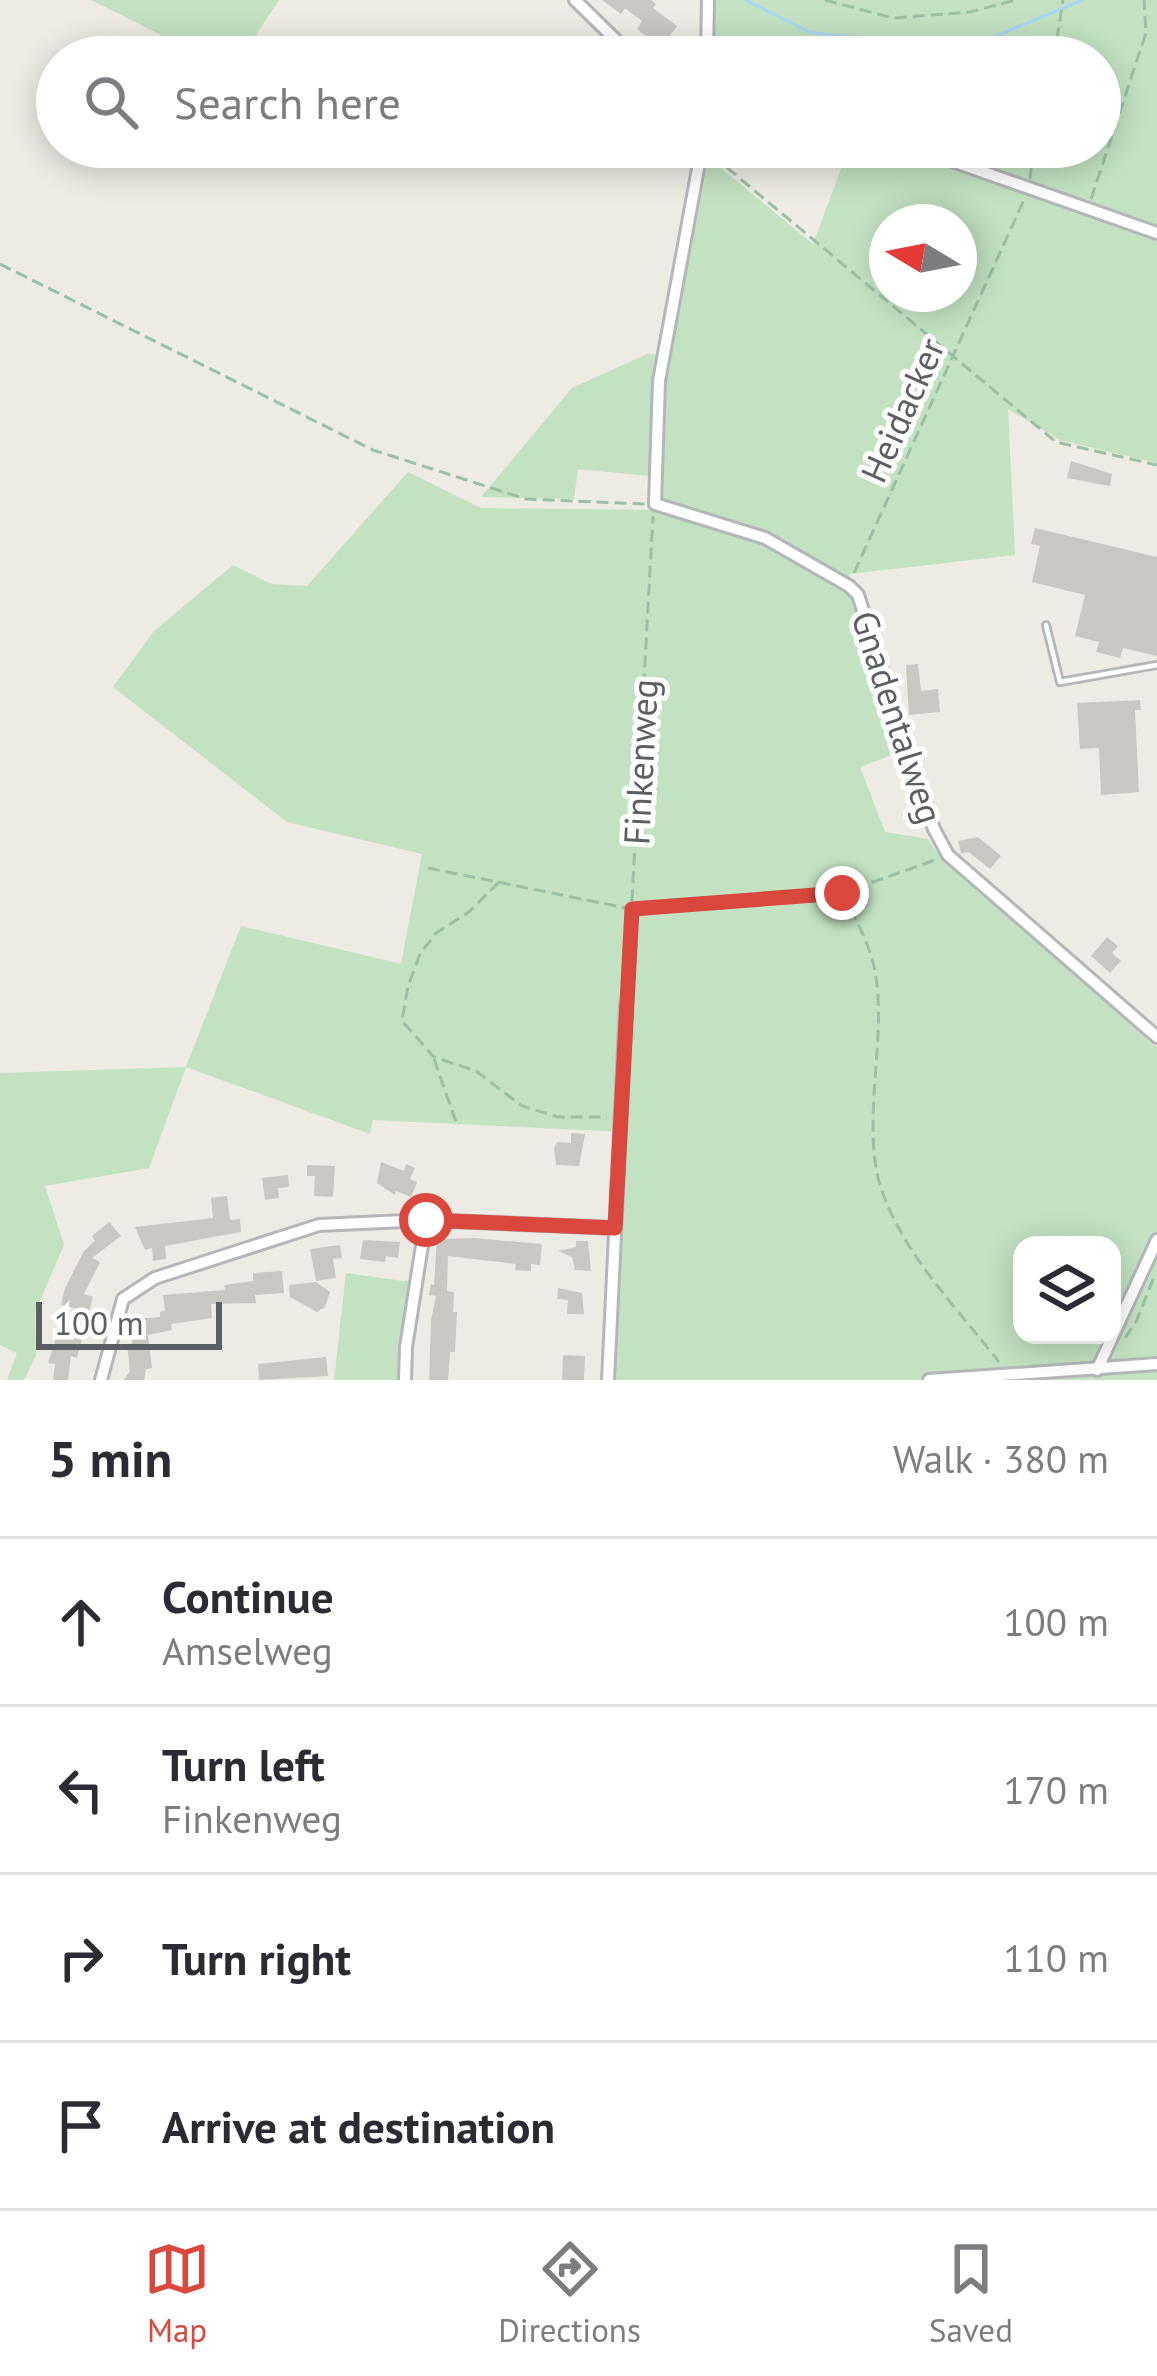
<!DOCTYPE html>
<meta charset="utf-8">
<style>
body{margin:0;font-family:"PT Sans",sans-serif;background:#f7f7f7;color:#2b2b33}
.controls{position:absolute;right:36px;bottom:36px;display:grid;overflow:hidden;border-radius:24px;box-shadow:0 6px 30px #0003}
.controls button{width:108px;height:108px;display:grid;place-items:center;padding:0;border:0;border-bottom:3px solid #e1e1e2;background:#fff;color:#2b2b33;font:60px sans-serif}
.compass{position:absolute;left:869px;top:204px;width:108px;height:108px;border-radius:50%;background:#fff;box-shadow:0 6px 30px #0003;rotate:280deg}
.scale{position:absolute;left:36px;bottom:30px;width:186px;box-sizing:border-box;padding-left:12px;border:6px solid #5b5f63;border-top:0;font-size:33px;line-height:42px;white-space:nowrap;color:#5b5f63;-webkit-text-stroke:9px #fff;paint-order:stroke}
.stop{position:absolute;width:36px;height:36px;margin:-27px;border:9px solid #da473c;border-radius:50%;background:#fff}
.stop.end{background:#da473c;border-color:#fff;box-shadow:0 3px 12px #0008}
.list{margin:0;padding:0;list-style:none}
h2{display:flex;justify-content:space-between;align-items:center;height:156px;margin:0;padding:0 48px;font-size:51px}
h2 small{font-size:39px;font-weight:400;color:#7c7c81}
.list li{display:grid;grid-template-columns:78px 1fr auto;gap:36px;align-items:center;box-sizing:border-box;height:168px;padding:0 48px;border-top:3px solid #e1e1e2}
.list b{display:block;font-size:45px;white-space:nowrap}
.list p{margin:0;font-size:39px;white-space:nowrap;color:#7c7c81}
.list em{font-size:39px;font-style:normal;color:#7c7c81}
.icon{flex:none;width:66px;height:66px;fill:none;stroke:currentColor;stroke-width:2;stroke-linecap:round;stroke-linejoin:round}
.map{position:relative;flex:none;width:1157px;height:1380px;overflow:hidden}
.search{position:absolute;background:#fff;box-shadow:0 6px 30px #0003;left:36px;right:36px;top:36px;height:132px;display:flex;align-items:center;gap:30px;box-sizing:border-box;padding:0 42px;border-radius:66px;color:#7c7c81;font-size:45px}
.sheet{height:828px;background:#fff}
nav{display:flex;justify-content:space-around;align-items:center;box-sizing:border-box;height:168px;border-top:3px solid #e1e1e2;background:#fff;font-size:33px;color:#7c7c81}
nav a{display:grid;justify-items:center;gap:6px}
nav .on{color:#da473c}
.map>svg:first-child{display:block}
</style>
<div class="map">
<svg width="1157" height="1380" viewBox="0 0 1157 1380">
<rect width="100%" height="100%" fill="#edebe3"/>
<g fill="#c2e2c2" fill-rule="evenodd">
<path d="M91,0H279L241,57H205Z"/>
<path d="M716,0H1157V463L1060,440L1008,409L1015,555L849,574L900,752L860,767L885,832L928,839L936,851L1157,1048V1380H614L626,1132L373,1120L370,1134L186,1067L149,1168L45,1186L64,1245L35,1312L36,1355L24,1380H7L17,1353L0,1345V1073L186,1067L241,926L401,964L422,854L287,822L113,687L154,631L233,565L271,584L307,586L408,472L481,508L658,510L666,374L707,167L716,164L813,244L849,147H1100V57H713ZM887,222H959V294H887ZM1022,1245H1112V1335H1022Z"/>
<path d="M647,354L660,355L650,476L578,469L574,499L481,497L572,388Z"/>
<path d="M346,1273L410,1282L398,1380H334Z"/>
</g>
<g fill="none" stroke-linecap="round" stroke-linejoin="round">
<path stroke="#a9d6f7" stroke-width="3" d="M745,0L809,32L951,50L977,44L1082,0"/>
</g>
<g fill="#cac7c2">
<path d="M602,0H651L656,4L653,8L677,26L661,47L637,29L642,21L625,8L621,14Z"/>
<path d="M1071,461L1112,474L1110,486L1067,478Z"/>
<path d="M1035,528L1157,557V656L1123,648L1120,658L1096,652L1099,642L1075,636L1085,595L1032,582L1040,546L1031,544Z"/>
<path d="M918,664L921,691L938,689L940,712L909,715L906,665Z"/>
<path d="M1140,700L1141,710H1135L1139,792L1101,795L1099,748L1080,749L1077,703Z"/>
<path d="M978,837L1001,856L990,869L969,852L961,853L958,841Z"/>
<path d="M1107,937L1118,946L1112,953L1121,961L1110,973L1091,956Z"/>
<path d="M571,1133L585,1134L579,1166L556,1165L554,1148L557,1142L571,1143Z"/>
<path d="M381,1162L404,1171L406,1164L415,1168L410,1179L417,1182L411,1197L396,1191L395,1195L377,1183Z"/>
<path d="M307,1165L335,1166L333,1197L314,1196L315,1176H307Z"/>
<path d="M288,1175L289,1187L278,1188L279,1198L265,1200L262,1178Z"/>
<path d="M227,1196L230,1220L240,1219L241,1232L165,1246L166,1259L153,1261L152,1248L145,1250L135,1227L213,1218L211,1198Z"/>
<path d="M109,1222L121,1236L92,1258L100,1262L84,1294L93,1297L77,1358L71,1356L68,1380H53L55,1364L48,1363L57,1335L68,1338L75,1308L61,1305L65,1288L84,1251L95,1241L92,1236Z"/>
<path d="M474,1238L542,1244L540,1265L531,1264V1271L515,1270L516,1264L448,1256L447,1291L454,1292L453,1312H457L455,1352H450L448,1380H429L431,1320L436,1296L429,1295L431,1284L434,1285L437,1239Z"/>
<path d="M363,1240L400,1242L398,1258L386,1256L385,1262L360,1259Z"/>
<path d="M576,1241H588L591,1271L575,1270L572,1257L558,1251L576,1247Z"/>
<path d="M340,1245L342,1258L333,1259L336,1278L316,1281L310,1249Z"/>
<path d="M282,1271L284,1293L255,1295L256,1303L211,1304L212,1318L171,1324L172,1330L148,1335L152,1368L146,1369L144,1380H124L130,1371L127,1344H132L134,1319L160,1317V1312L165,1311L163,1295L225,1290L224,1285L253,1281V1273Z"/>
<path d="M316,1282L330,1292L325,1307L317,1312L290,1297L289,1285Z"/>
<path d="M558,1288L582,1293L584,1314H567L568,1300L557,1299Z"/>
<path d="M563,1355L585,1356L584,1380H562Z"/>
<path d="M326,1357L328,1376L259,1380L258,1364Z"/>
</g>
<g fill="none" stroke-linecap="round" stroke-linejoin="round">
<defs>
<path id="service" d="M1046,625L1060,682L1157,665"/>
<g id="minor">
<path d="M575,0L623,47L653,57"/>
<path d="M707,57L708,0"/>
<path d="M702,147L659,381L655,504L765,538L849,586L858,595L934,829L948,855L1157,1037"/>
<path d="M912,147L1157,233"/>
<path d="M1097,1370L1157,1240"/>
<path d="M101,1380L123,1299L155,1278L319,1225L426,1220L615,1228"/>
<path d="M405,1380L406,1347L426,1220"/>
<path d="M608,1380L626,1005"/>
<path d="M929,1380L1157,1364"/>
</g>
</defs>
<use href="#service" stroke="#b4b6b9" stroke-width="10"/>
<use href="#minor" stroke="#b4b6b9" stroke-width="16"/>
<g stroke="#9ac0a5" stroke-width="3" stroke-dasharray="12 6" stroke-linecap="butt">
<path d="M825,0L893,18L970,12L1016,0"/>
<path d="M1054,57L1063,0"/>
<path d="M713,156L1056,442L1157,465"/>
<path d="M1030,179L1033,147"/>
<path d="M1091,199L1146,33L1144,0"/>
<path d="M0,264L373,450L526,499L645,504"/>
<path d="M854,573L1024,200"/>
<path d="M428,868L631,909L842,893L935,860"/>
<path d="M499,882L469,912L436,933L420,954L408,986L402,1021L434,1057L476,1071L522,1106L558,1117H607"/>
<path d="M842,893C856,920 872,947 876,978C886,1041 861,1127 881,1188C903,1254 957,1308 999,1362"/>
<path d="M627,991L653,516"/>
<path d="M434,1059L457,1125"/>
<path d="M1125,1338L1137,1320L1154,1277"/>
</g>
<use href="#service" stroke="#fff" stroke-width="4.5"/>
<use href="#minor" stroke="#fff" stroke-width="10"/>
</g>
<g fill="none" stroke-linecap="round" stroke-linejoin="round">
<path stroke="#da473c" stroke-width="15" d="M426,1220L615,1228L632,909L842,893"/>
</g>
<g text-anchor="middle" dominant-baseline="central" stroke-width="10" stroke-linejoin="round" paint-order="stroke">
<g font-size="36" fill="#5b5f63" stroke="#fff">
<text transform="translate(902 410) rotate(-66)">Heidacker</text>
<text transform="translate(898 717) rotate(72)">Gnadentalweg</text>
<text transform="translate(640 762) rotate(-87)">Finkenweg</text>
</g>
</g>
</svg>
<div class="controls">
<button><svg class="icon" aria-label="layers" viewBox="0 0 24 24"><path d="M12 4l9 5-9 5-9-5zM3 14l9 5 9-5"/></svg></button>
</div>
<svg class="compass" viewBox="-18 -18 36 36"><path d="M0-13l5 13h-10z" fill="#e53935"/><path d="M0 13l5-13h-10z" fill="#7c7c81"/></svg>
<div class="scale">100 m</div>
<div class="stop" style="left:426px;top:1220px"></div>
<div class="stop end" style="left:842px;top:893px"></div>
<div class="search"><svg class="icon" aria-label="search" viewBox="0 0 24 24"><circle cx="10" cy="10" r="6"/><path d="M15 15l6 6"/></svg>Search here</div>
</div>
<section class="sheet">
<h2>5 min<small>Walk · 380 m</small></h2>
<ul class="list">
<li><svg class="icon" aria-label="ahead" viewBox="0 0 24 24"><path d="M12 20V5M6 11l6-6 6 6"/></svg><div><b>Continue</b><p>Amselweg</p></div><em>100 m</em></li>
<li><svg class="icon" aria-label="left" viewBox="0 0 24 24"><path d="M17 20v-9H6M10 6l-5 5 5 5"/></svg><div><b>Turn left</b><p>Finkenweg</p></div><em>170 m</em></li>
<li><svg class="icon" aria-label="right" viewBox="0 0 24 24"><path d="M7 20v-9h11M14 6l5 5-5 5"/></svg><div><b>Turn right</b></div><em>110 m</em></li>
<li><svg class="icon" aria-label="arrive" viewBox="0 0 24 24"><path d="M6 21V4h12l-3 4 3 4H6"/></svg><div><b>Arrive at destination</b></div></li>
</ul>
</section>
<nav>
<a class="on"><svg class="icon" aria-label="map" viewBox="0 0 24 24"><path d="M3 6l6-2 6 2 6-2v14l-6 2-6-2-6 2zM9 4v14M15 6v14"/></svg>Map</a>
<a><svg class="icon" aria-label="directions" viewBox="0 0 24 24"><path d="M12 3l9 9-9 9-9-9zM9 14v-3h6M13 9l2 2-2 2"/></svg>Directions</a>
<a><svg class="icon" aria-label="saved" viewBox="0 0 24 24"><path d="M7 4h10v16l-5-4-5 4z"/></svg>Saved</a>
</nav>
